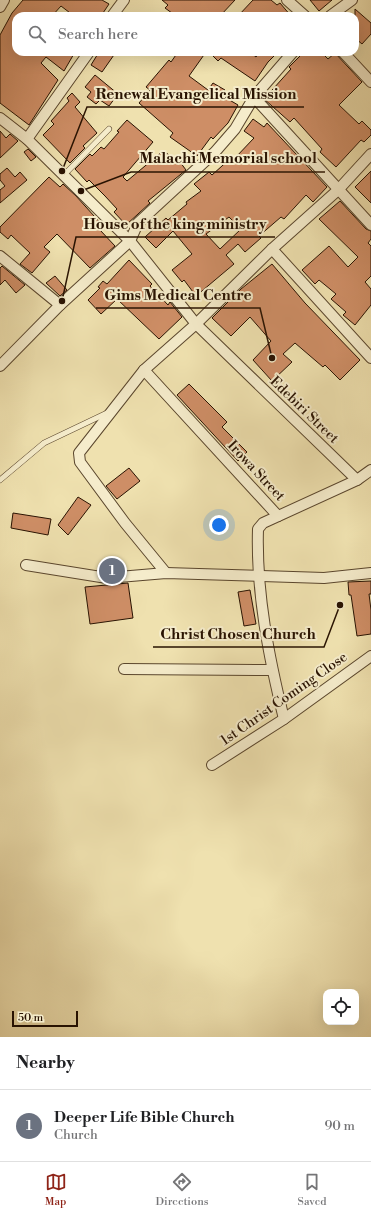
<!DOCTYPE html>
<style>
body{margin:0;font-family:"Libre Bodoni",serif;background:#f6f6f6;color:#202124}
.controls{position:absolute;right:12px;bottom:12px;display:grid;overflow:hidden;border-radius:8px;box-shadow:0 4px 16px #0002}
.controls button{width:36px;height:36px;display:grid;place-items:center;padding:0;border:0;border-bottom:1px solid #e0e0e0;background:#fff;color:#202124;font:20px sans-serif}
.scale{position:absolute;left:12px;bottom:10px;width:66px;box-sizing:border-box;padding-left:4px;border:2px solid #291302;border-top:0;font-size:11px;line-height:14px;white-space:nowrap;color:#291302;-webkit-text-stroke:3px #f5eccb;paint-order:stroke}
.you{position:absolute;left:219px;top:525px;width:14px;height:14px;margin:-10px;border:3px solid #fff;border-radius:50%;background:#1a73e8;box-shadow:0 0 0 6px #1a73e833}
.badge{display:grid;place-items:center;width:26px;height:26px;border-radius:50%;background:#8f2418;color:#fff;font-size:13px;font-weight:700}
.pin{position:absolute;translate:-50% -50%;border:2px solid #fff;box-shadow:0 1px 4px #0006}
.list{margin:0;padding:0;list-style:none}
h2{display:flex;justify-content:space-between;align-items:center;height:52px;margin:0;padding:0 16px;font-size:17px}
h2 small{font-size:13px;font-weight:400;color:#757577}
.list li{display:grid;grid-template-columns:26px 1fr auto;gap:12px;align-items:center;box-sizing:border-box;height:72px;padding:0 16px;border-top:1px solid #e0e0e0}
.list b{display:block;font-size:15px;white-space:nowrap}
.list p{margin:0;font-size:13px;white-space:nowrap;color:#757577}
.list em{font-size:13px;font-style:normal;color:#757577}
.icon{flex:none;width:22px;height:22px;fill:none;stroke:currentColor;stroke-width:2;stroke-linecap:round;stroke-linejoin:round}
.map{position:relative;flex:none;width:371px;height:1037px;overflow:hidden}
.search{position:absolute;background:#fff;box-shadow:0 4px 16px #0002;left:12px;right:12px;top:12px;height:44px;display:flex;align-items:center;gap:10px;box-sizing:border-box;padding:0 14px;border-radius:12px;color:#757577;font-size:15px}
.sheet{height:124px;background:#fff}
nav{display:flex;justify-content:space-around;align-items:center;box-sizing:border-box;height:56px;border-top:1px solid #e0e0e0;background:#fff;font-size:11px;color:#757577}
nav a{display:grid;justify-items:center;gap:2px}
nav .on{color:#8f2418}
.map>svg:first-child{display:block}
</style>
<div class="map">
<svg width="371" height="1037" viewBox="0 0 371 1037">
<rect width="100%" height="100%" fill="#efe1af"/>
<filter id="stains"><feTurbulence type="fractalNoise" baseFrequency=".005" numOctaves="4"/><feColorMatrix values="0 0 0 0 .2 0 0 0 0 .09 0 0 0 0 .02 0 0 0 .5 -.17"/></filter>
<radialGradient id="worn" r=".72"><stop offset=".6" stop-color="#630" stop-opacity="0"/><stop offset="1" stop-color="#630" stop-opacity=".3"/></radialGradient>
<g fill="#ce8e66" stroke="#291302" fill-rule="evenodd">
<path d="M23,0H102L109,4L101,16H74L61,6L52,16H16V52H75L64,71L46,57L41,63L58,80L29,125L0,103V35L12,13Z"/>
<path d="M162,0H235L220,16H176L165,8L168,5Z"/>
<path d="M253,0H271L277,5L280,3L291,16H270L266,12L262,16H238Z"/>
<path d="M310,0H332L319,11Z"/>
<path d="M355,9L371,23V34L362,44L355,38Z"/>
<path d="M99,52H116L102,72L91,65Z"/>
<path d="M178,52H206L189,76L208,90L213,83L225,90L221,95L238,105L228,123L213,139L211,137L197,156L170,137L173,133L139,103L150,90L146,87L169,60L171,62Z"/>
<path d="M209,52H250L256,57L260,52H278L268,62L255,81L221,58L218,61Z"/>
<path d="M304,52H321L328,59L335,53L362,82L339,105L359,124L362,121L371,130V135L364,142L361,140L336,167L320,152L322,149L294,118L290,122L264,99L291,69L289,67Z"/>
<path d="M95,75L118,94L109,106L100,100L96,104L87,97L91,92L85,87Z"/>
<path d="M72,93L80,102L75,107L97,133L83,146L85,148L70,163L43,135L54,124L51,121L69,101L67,98Z"/>
<path d="M253,119L264,127L267,123L327,187L313,202L306,195L284,219L281,217L259,236L261,238L245,252L238,244L226,255L234,264L196,296L184,280L182,282L172,270L192,254L173,231L156,248L145,237L166,218L168,220L187,204L186,202L201,191L194,184L209,172L212,175L233,156L235,158L254,138L244,131ZM229,217L241,229L220,249L206,234Z"/>
<path d="M127,120L153,142L123,177L127,181L163,151L180,162L186,170L148,201L150,203L126,225L114,212L117,209L105,196L89,180L87,182L75,169L90,154L92,156L101,147L104,149L119,132L117,131Z"/>
<path d="M0,131L6,138L10,134L18,141L0,158Z"/>
<path d="M28,149L36,157L31,161L24,152Z"/>
<path d="M7,168L15,177L20,172L27,180L0,203V190L5,186L0,180V174Z"/>
<path d="M371,171V203L355,187Z"/>
<path d="M49,177L60,187L63,184L76,196L104,227L100,230L115,246L90,268L57,234L44,247L50,252L32,273L20,264L30,253L11,235L8,239L0,232V227Z"/>
<path d="M340,201L366,229L371,231V239L368,243L371,246V276L365,282L371,289V305L355,325L343,315L346,312L331,299L336,294L319,280L315,284L302,270L329,246L348,267L358,257L319,219Z"/>
<path d="M129,260L152,284L150,286L168,305L170,302L182,317L159,339L117,299L101,314L88,300L100,288L98,287L103,281L107,284Z"/>
<path d="M272,264L305,303L360,360L340,380L325,365L323,367L295,343L283,354L292,362L272,381L253,360L271,341L250,317L231,336L212,318L241,289Z"/>
<path d="M2,266L25,285L16,293L5,280L0,285V268Z"/>
<path d="M55,276L67,290L60,296L46,283Z"/>
<path d="M189,384L227,422L222,427L247,452L238,461L177,395Z"/>
<path d="M129,468L140,481L117,499L106,486Z"/>
<path d="M78,497L91,505L68,535L58,525Z"/>
<path d="M13,513L51,519L48,535L11,528Z"/>
<path d="M371,581V594H369L371,610V634L357,636L351,595H349L348,582Z"/>
<path d="M128,583L133,618L90,624L85,587Z"/>
<path d="M250,590L256,624L244,626L238,592Z"/>
</g>
<g fill="none" stroke-linecap="round" stroke-linejoin="round">
<defs>
<g id="service">
<path d="M63,176L109,129"/>
<path d="M0,480L44,443L107,413"/>
</g>
<g id="minor">
<path d="M287,0L305,16"/>
<path d="M0,7L4,0"/>
<path d="M112,16L124,0"/>
<path d="M330,16L352,0"/>
<path d="M343,52L371,82"/>
<path d="M254,97L371,225"/>
<path d="M0,118L27,139L130,241L196,324L357,480"/>
<path d="M27,139L89,52"/>
<path d="M272,249L371,358"/>
<path d="M0,256L60,305"/>
<path d="M0,366L60,305L130,241L138,223L215,152L235,129L254,97L293,52"/>
<path d="M144,370L278,516"/>
<path d="M26,565L107,578L166,573L324,578L371,573"/>
<path d="M166,573L125,523L80,462L79,453L144,370L196,324L272,249L338,190L371,154"/>
<path d="M124,669L272,670"/>
<path d="M284,719C269,658 256,593 258,529L263,523L357,480L371,470"/>
<path d="M212,765L284,719L371,656"/>
</g>
</defs>
<use href="#service" stroke="#5a462d" stroke-width="6"/>
<use href="#minor" stroke="#5a462d" stroke-width="12"/>
<use href="#service" stroke="#f5eccb" stroke-width="5"/>
<use href="#minor" stroke="#f5eccb" stroke-width="10"/>
</g>
<g text-anchor="middle" dominant-baseline="central" stroke-width="4" stroke-linejoin="round" paint-order="stroke">
<g font-size="14" fill="#291302" stroke="#f5eccb">
<text transform="translate(304 410) rotate(44)">Edebiri Street</text>
<text transform="translate(256 471) rotate(47)">Irowa Street</text>
<text transform="translate(284 699) rotate(-35)">1st Christ Coming Close</text>
</g>
</g>
<path fill="none" stroke="#291302" stroke-width="1.5" d="M62 171L87 107H304M81 191L131 172H325M62 301L76 237H275M272 358L260 308H96M340 605L324 647H153"/>
<g fill="#291302" stroke="#f5eccb" stroke-width="1.5">
<circle cx="62" cy="171" r="4"/>
<circle cx="81" cy="191" r="4"/>
<circle cx="62" cy="301" r="4"/>
<circle cx="272" cy="358" r="4"/>
<circle cx="340" cy="605" r="4"/>
</g>
<g font-size="15" text-anchor="middle" font-weight="bold" fill="#291302" stroke="#f5eccb" stroke-width="4" stroke-linejoin="round" paint-order="stroke">
<text x="196" y="99">Renewal Evangelical Mission</text>
<text x="228" y="163">Malachi Memorial school</text>
<text x="175" y="229">House of the king ministry</text>
<text x="178" y="300">Gims Medical Centre</text>
<text x="238" y="639">Christ Chosen Church</text>
</g>
<rect width="100%" height="100%" filter="url(#stains)"/>
<rect width="100%" height="100%" fill="url(#worn)"/>
</svg>
<div class="controls">
<button><svg class="icon" aria-label="locate" viewBox="0 0 24 24"><circle cx="12" cy="12" r="6"/><path d="M12 2v4M12 18v4M2 12h4M18 12h4"/></svg></button>
</div>
<div class="scale">50 m</div>
<div class="you"></div>
<div class="pin badge" style="left:112px;top:571px;background:#6b7280">1</div>
<div class="search"><svg class="icon" aria-label="search" viewBox="0 0 24 24"><circle cx="10" cy="10" r="6"/><path d="M15 15l6 6"/></svg>Search here</div>
</div>
<section class="sheet">
<h2>Nearby<small></small></h2>
<ul class="list">
<li><span class="badge" style="background:#6b7280">1</span><div><b>Deeper Life Bible Church</b><p>Church</p></div><em>90 m</em></li>
</ul>
</section>
<nav>
<a class="on"><svg class="icon" aria-label="map" viewBox="0 0 24 24"><path d="M3 6l6-2 6 2 6-2v14l-6 2-6-2-6 2zM9 4v14M15 6v14"/></svg>Map</a>
<a><svg class="icon" aria-label="directions" viewBox="0 0 24 24"><path d="M12 3l9 9-9 9-9-9zM9 14v-3h6M13 9l2 2-2 2"/></svg>Directions</a>
<a><svg class="icon" aria-label="saved" viewBox="0 0 24 24"><path d="M7 4h10v16l-5-4-5 4z"/></svg>Saved</a>
</nav>
